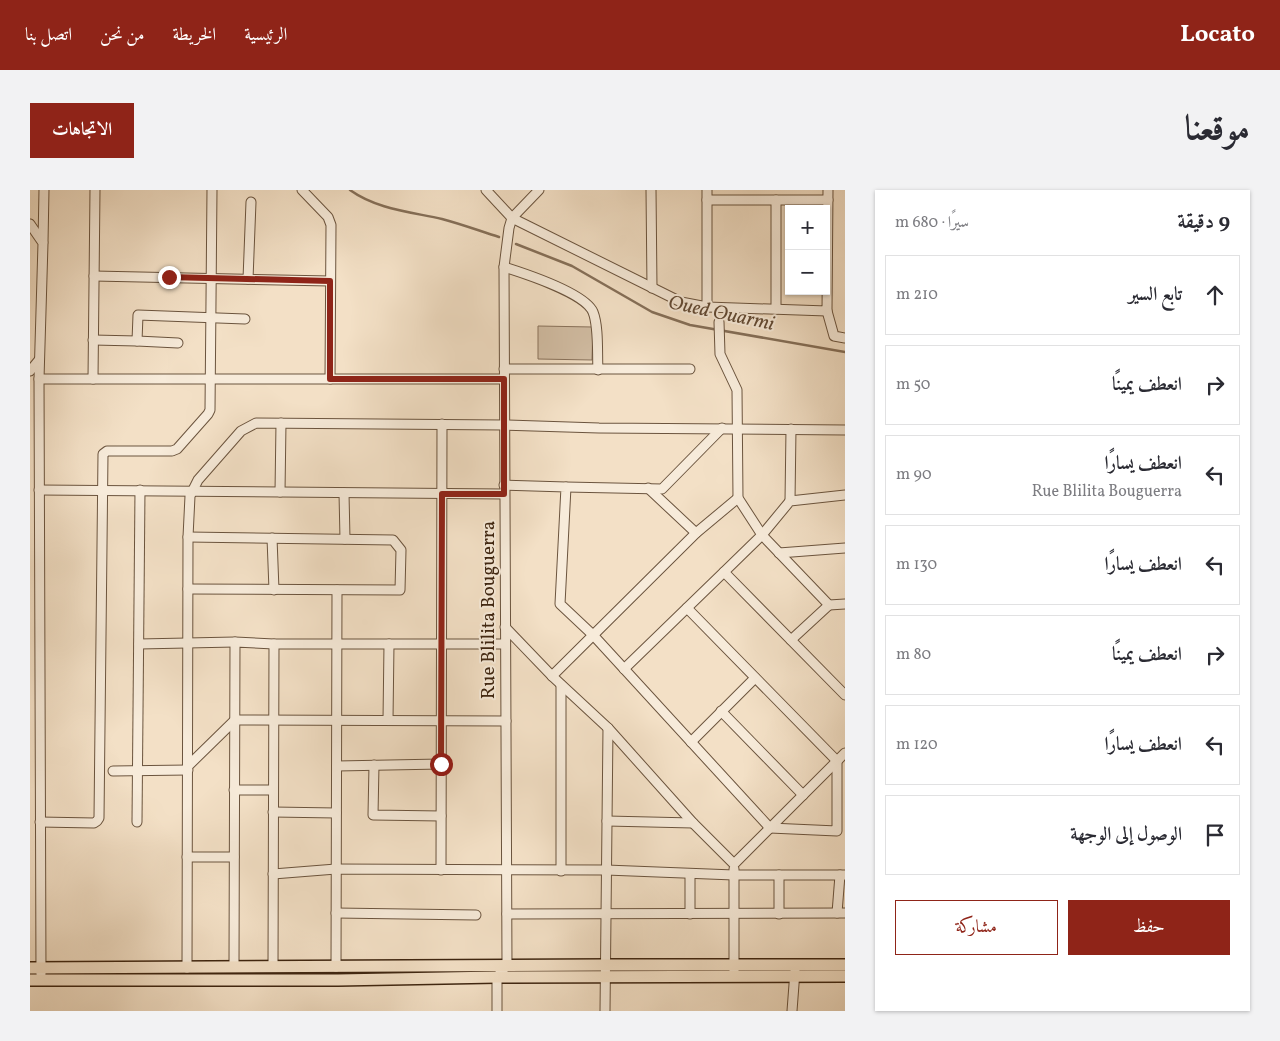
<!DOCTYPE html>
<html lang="ar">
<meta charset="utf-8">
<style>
body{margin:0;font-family:Vollkorn,Amiri,serif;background:#f2f2f3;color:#2b2b33;direction:rtl}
.controls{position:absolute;right:15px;top:15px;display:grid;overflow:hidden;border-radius:0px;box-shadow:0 1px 4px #0004}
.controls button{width:45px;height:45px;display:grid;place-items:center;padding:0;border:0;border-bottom:1px solid #e1e1e2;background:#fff;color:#2b2b33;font:25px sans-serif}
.stop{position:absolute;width:15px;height:15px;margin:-11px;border:4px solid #8f2418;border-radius:50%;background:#fff}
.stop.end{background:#8f2418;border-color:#fff;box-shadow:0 1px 5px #0008}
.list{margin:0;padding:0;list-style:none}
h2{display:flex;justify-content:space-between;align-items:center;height:65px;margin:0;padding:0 20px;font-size:21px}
h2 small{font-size:16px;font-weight:400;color:#7c7c81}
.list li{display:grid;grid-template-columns:32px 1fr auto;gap:15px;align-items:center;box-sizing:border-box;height:80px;margin:0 10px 10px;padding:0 10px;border:1px solid #e1e1e2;border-radius:0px}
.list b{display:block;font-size:19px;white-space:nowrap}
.list p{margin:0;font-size:16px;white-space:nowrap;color:#7c7c81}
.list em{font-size:16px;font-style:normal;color:#7c7c81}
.actions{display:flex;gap:10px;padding:15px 20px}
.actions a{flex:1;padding:11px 0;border:1px solid #8f2418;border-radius:0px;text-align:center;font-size:18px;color:#8f2418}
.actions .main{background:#8f2418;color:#fff}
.icon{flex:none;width:28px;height:28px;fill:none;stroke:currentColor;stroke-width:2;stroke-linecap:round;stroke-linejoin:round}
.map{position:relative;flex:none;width:815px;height:821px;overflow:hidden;direction:ltr;border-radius:0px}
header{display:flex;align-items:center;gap:30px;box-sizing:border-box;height:70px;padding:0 25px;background:#8f2418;color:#fff}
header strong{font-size:24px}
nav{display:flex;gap:28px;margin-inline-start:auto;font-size:18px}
.intro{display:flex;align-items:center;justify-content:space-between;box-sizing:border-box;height:120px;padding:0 30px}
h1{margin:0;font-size:35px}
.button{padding:12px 22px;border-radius:0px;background:#8f2418;color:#fff;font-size:18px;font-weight:700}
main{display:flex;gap:30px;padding:0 30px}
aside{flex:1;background:#fff;border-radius:0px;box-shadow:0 1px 4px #0004}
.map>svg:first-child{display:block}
</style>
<header>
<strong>Locato</strong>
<nav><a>الرئيسية</a><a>الخريطة</a><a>من نحن</a><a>اتصل بنا</a></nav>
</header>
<div class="intro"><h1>موقعنا</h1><a class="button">الاتجاهات</a></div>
<main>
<aside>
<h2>9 دقيقة<small>سيرًا · 680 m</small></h2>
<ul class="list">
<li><svg class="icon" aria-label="ahead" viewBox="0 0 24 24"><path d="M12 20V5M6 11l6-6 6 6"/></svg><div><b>تابع السير</b></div><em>210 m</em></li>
<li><svg class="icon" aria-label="right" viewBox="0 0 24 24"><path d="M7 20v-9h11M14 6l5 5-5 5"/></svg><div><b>انعطف يمينًا</b></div><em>50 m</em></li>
<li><svg class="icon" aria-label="left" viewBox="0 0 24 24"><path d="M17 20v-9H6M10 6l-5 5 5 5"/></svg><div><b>انعطف يسارًا</b><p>Rue Blilita Bouguerra</p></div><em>90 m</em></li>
<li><svg class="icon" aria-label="left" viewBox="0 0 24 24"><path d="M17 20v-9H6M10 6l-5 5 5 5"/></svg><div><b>انعطف يسارًا</b></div><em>130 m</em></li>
<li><svg class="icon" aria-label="right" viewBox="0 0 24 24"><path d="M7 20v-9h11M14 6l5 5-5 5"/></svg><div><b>انعطف يمينًا</b></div><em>80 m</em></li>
<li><svg class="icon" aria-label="left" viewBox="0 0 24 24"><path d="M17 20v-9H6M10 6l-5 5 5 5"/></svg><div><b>انعطف يسارًا</b></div><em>120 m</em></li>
<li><svg class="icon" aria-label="arrive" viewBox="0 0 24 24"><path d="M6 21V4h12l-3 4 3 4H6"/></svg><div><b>الوصول إلى الوجهة</b></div></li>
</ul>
<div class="actions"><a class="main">حفظ</a><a>مشاركة</a></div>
</aside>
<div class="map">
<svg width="815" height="821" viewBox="0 0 815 821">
<rect width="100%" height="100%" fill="#f3e0c6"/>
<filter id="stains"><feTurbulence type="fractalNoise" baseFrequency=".004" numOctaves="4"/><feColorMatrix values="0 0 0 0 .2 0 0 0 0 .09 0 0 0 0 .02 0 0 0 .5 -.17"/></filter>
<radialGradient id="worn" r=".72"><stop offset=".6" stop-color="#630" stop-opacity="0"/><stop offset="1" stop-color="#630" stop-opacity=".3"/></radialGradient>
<path fill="#d4c0a7" stroke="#89725c" d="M508,136L563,137L562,170L508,169Z"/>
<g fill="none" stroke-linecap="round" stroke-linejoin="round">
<g stroke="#856f58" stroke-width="2.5">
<path d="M320,0C346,19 381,22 412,29C431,34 450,41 469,47"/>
<path d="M486,54L542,76L622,122L660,135L815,162"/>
</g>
<defs>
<g id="minor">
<path d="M272,0L298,27L301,35L300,189"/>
<path d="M456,0L482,28L479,38L474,77L477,775L467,787V821"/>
<path d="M509,0L482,28L651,112L677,117V0"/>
<path d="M621,0L622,98"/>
<path d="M677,10H798"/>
<path d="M0,34L13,53L9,189L11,784"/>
<path d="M13,52L14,0"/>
<path d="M474,77C493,83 555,103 563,122C569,137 567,164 568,180"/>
<path d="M64,86L300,91"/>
<path d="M218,89L221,12"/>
<path d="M677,117L797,121L798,0"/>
<path d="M746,119V10"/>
<path d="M797,121L804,146L815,148"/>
<path d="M689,132L690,164L707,200L708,308L732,345L799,415L815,414"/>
<path d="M63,150L107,151L108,125L215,129"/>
<path d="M107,151L148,153"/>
<path d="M474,179H660"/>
<path d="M0,181L9,170"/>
<path d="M9,189H474"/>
<path d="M63,189L65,0"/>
<path d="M474,295L536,297L530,414L564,446L740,638L807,641V571L657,418"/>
<path d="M536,297L632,299L692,238"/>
<path d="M618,298L666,343"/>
<path d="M9,300L474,304"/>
<path d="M250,302L251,233"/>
<path d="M314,303L315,349"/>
<path d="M760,311L761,239"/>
<path d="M242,348L244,400"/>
<path d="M749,363L815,358"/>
<path d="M694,382L732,345L760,311L815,305"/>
<path d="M158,399L370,400L371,360L363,350L158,347"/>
<path d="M475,437L522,486L578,538L663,633L704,674L815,563"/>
<path d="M761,450L799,415"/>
<path d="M109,454L205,452"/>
<path d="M594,479L694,382L815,505"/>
<path d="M522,486L666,343L708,308"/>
<path d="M691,521L773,605"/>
<path d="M358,530L359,454"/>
<path d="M661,552L725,488"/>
<path d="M344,575L343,625L411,626"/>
<path d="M158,576L205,530L476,531"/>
<path d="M307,576L411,574"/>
<path d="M83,581L158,580"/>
<path d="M204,600H243"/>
<path d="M243,622L306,623"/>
<path d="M577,631L663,633"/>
<path d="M10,632L64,633L67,631L69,628L73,264L77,261H142L147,259L178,224L180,220L182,0"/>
<path d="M107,632L110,300"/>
<path d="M157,667H204"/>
<path d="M411,680L412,234"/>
<path d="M531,681V495"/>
<path d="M243,684L306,679L576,680L704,685H815"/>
<path d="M749,685V724"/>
<path d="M306,723L446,725"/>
<path d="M807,723L810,685"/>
<path d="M477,724L815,723"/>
<path d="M660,724V684"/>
<path d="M204,777L205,452L244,454H475"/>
<path d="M243,777L244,454"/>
<path d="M306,777L307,400"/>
<path d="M157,778L158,347L160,306L168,290L211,241L226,233L474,235L569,238L815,240"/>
<path d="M704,781V679"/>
<path d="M575,821L578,538"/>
<path d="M762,821L765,781"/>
</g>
<g id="major">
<path d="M0,778L576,775H815"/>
<path d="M0,790H308L467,787L815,786"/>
</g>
</defs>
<use href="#minor" stroke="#6b543e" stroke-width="11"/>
<use href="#major" stroke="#3e2510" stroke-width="14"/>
<use href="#minor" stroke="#f7ebda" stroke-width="9"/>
<use href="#major" stroke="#f3e0c6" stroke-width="11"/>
</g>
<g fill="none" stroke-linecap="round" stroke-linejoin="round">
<path stroke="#8f2418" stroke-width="6" d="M139,87L300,91V189H474V304H412L411,574"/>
</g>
<g text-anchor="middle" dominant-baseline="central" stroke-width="4" stroke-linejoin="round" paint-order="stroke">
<g font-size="19" fill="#3e2510" stroke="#f7ebda">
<text transform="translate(459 420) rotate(-90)">Rue Blilita Bouguerra</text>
</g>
<g font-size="20" font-style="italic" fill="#624a34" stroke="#f7ebda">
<text transform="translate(691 124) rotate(12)">Oued Ouarmi</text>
</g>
</g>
<rect width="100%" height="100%" filter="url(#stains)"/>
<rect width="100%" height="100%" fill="url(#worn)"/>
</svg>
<div class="controls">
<button>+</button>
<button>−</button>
</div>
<div class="stop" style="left:411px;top:574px"></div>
<div class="stop end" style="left:139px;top:87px"></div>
</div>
</main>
